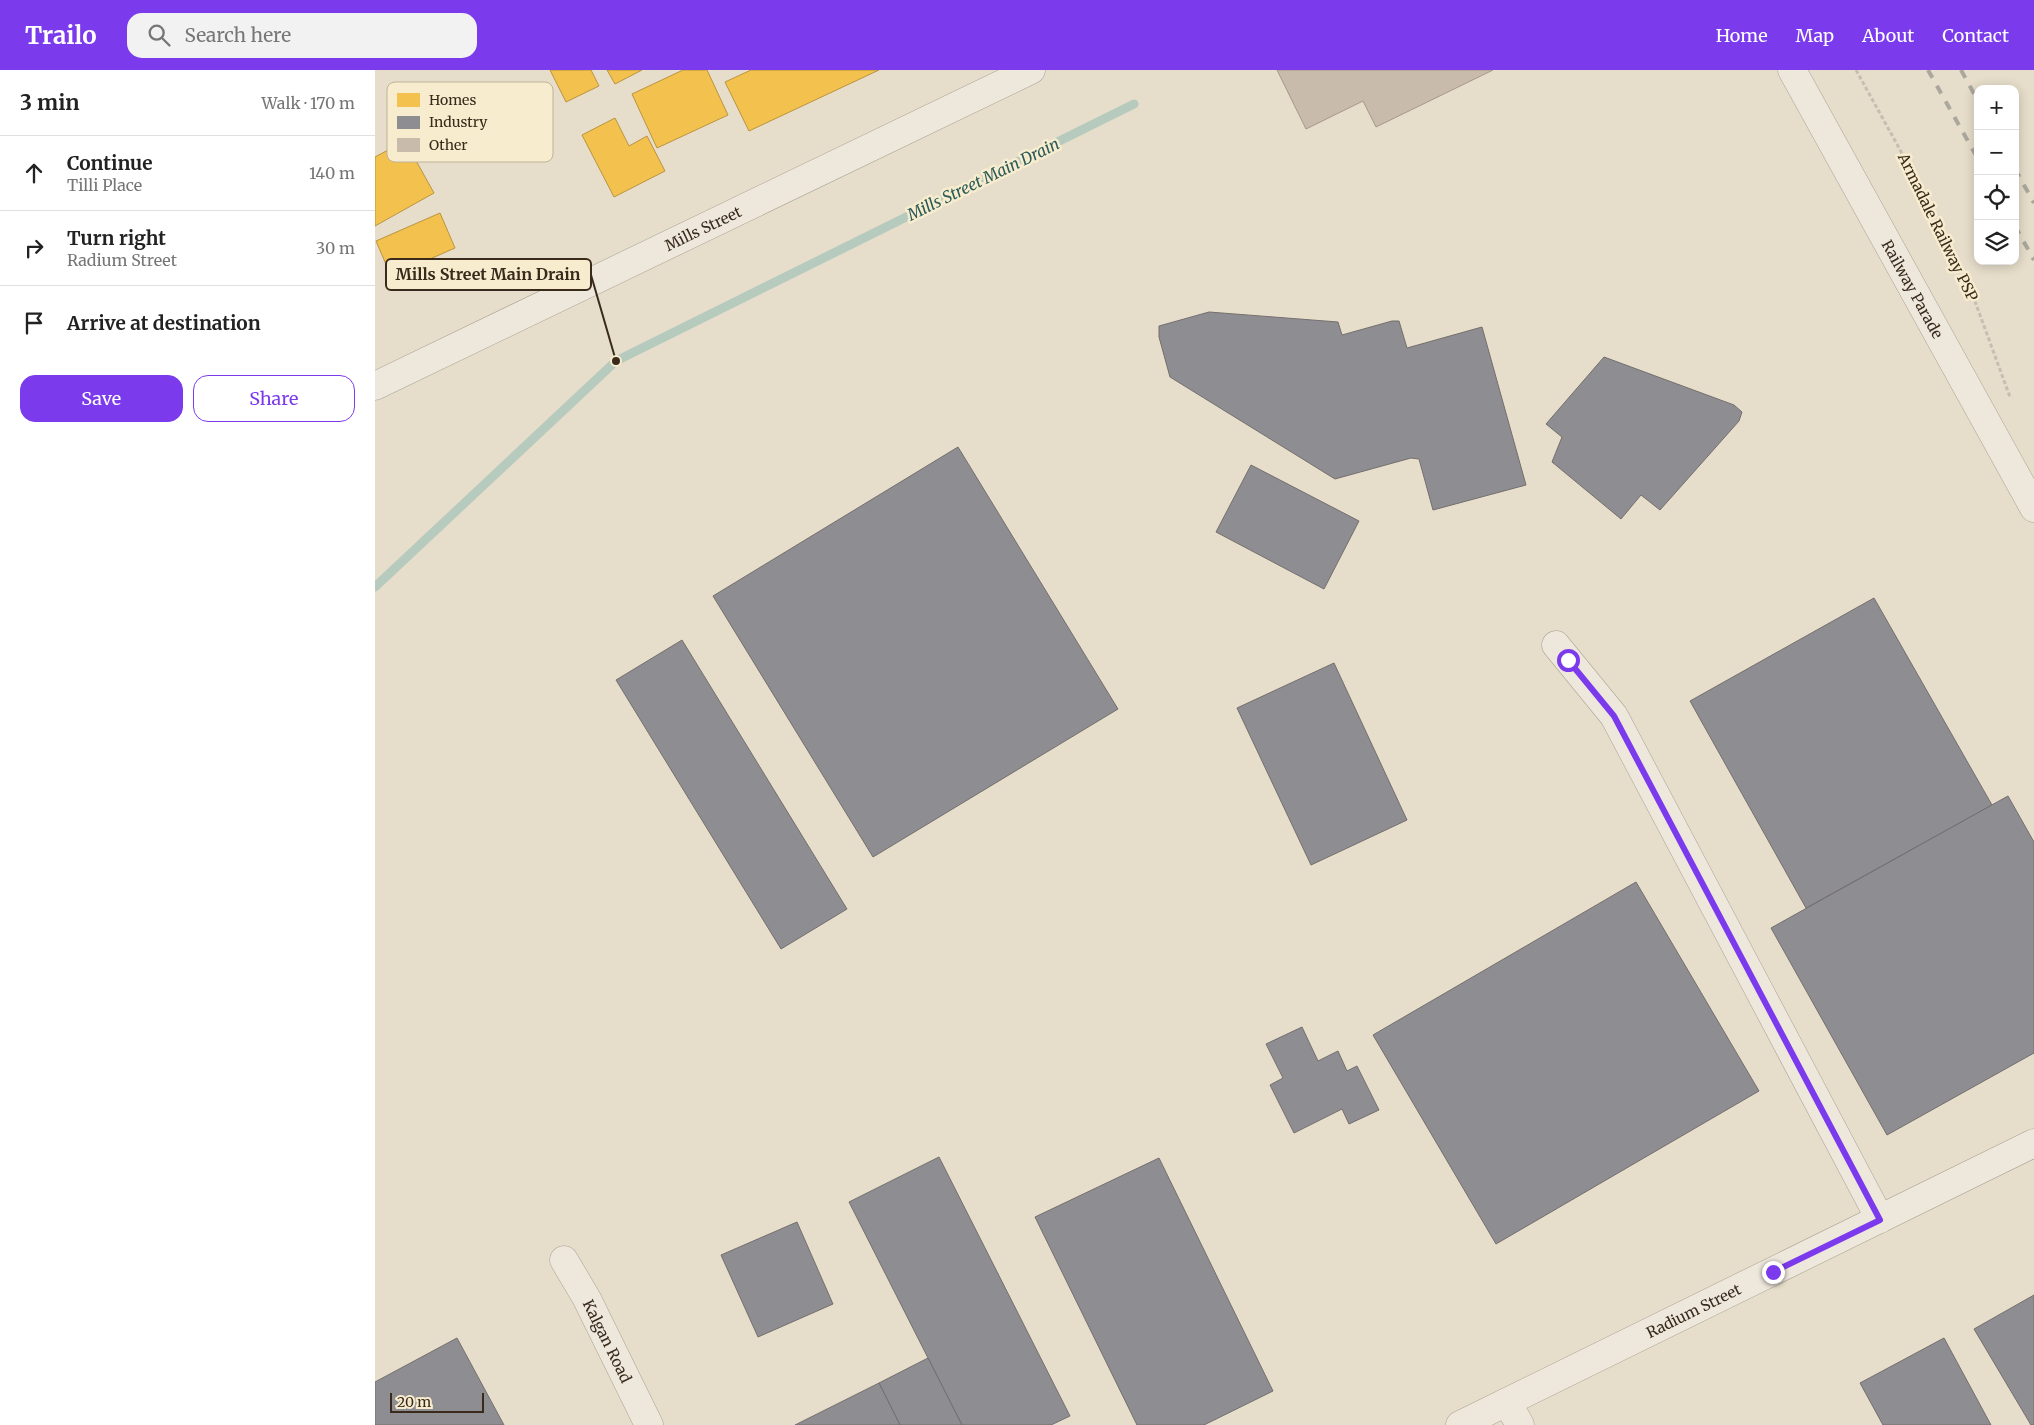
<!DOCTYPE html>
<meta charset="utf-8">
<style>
body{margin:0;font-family:Merriweather,serif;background:#f2f2f2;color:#222}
.controls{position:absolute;right:15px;top:15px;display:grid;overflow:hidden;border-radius:10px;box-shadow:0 2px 12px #0003}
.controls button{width:45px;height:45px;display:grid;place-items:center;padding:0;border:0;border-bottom:1px solid #e0e0e0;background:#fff;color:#222;font:25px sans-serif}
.scale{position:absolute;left:15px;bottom:12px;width:94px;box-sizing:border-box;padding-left:5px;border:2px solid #392a1b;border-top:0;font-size:14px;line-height:18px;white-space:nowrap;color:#392a1b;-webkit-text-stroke:4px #f8eccf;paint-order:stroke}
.stop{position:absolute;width:15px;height:15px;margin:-11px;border:4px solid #7c3aed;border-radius:50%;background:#fff}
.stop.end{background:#7c3aed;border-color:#fff;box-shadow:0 1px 5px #0008}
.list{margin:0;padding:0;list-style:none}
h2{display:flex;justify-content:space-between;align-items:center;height:65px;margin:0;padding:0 20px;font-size:21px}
h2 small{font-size:16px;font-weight:400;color:#767676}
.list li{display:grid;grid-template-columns:32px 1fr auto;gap:15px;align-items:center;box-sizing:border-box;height:75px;padding:0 20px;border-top:1px solid #e0e0e0}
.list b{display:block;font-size:19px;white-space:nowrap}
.list p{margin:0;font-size:16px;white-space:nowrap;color:#767676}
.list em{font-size:16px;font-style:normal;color:#767676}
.actions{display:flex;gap:10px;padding:15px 20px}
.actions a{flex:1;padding:11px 0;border:1px solid #7c3aed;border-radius:15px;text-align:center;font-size:18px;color:#7c3aed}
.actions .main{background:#7c3aed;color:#fff}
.icon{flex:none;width:28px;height:28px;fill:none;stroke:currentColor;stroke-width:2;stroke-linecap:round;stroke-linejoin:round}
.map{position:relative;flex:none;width:1659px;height:1355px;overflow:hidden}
header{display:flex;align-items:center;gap:30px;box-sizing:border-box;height:70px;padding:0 25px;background:#7c3aed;color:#fff}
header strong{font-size:24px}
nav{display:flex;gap:28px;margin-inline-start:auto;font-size:18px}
.search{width:350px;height:45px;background:#f2f2f2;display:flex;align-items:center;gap:12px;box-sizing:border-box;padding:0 18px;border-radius:15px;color:#767676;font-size:19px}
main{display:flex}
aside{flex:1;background:#fff}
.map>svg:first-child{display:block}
</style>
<header>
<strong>Trailo</strong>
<div class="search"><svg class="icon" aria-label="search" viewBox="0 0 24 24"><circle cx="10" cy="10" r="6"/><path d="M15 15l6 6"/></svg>Search here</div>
<nav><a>Home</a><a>Map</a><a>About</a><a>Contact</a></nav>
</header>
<main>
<aside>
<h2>3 min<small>Walk · 170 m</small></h2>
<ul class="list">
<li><svg class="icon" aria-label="ahead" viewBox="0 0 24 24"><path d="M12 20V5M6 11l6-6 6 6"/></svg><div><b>Continue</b><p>Tilli Place</p></div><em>140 m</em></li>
<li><svg class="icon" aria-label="right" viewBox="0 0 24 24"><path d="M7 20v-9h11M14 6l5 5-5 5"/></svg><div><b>Turn right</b><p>Radium Street</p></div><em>30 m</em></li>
<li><svg class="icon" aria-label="arrive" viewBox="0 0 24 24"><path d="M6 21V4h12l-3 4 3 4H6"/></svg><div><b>Arrive at destination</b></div></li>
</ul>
<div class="actions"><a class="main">Save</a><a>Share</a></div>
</aside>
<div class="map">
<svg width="1659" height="1355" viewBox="0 0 1659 1355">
<rect width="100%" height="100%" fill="#e6ddca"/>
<g fill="#f2c14e" stroke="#ba943f">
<path d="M175,0H216L224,16L191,32Z"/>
<path d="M232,0H267L240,14Z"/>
<path d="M308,0H332L353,45L282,78L257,24Z"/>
<path d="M376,0H504L374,61L350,12Z"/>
<path d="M240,48L254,76L272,66L290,101L239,127L207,65Z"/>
<path d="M30,71L59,123L0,156V87Z"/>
<path d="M65,143L80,178L16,206L1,171Z"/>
</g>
<g fill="#8d8d92" stroke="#746f6e">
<path d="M834,242L963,252L967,265L1017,251H1024L1032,278L1107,257L1151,415L1058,440L1044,389L1036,388L960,409L795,307L784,267V256Z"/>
<path d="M1229,287L1359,335L1367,342L1364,351L1285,440L1266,425L1246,449L1177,392L1187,367L1171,354Z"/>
<path d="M583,377L743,639L498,787L338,526Z"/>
<path d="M876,395L984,451L949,519L841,462Z"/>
<path d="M1499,528L1617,735L1431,838L1315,631Z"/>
<path d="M307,570L472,839L406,879L241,610Z"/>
<path d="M959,593L1032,750L936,795L862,638Z"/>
<path d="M1633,726L1659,772V983L1512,1065L1396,858Z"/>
<path d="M1261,812L1384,1021L1121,1174L998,965Z"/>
<path d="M927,957L943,991L963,981L972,1001L982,996L1004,1040L974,1054L967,1039L919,1063L895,1015L908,1008L891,974Z"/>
<path d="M564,1087L695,1346L676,1355H587L474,1132Z"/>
<path d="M784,1088L898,1321L829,1355H762L660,1147Z"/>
<path d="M422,1152L458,1234L383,1267L346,1185Z"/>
<path d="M1659,1225V1355H1656L1599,1259Z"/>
<path d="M82,1268L129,1355H0V1312Z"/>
<path d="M1569,1268L1616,1355H1508L1485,1313Z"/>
<path d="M553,1288L587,1355H525L504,1313Z"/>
<path d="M504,1313L525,1355H420Z"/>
</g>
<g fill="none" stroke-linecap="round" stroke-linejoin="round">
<path stroke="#b6cabe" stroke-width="9" d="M0,517L241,291L759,34"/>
</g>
<path fill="#c9bbab" stroke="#a6988a" d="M902,0H1118L1001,57L988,31L931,59Z"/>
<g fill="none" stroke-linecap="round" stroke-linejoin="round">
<defs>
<g id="minor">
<path id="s1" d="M1417,0L1659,438"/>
<path id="s2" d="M0,316L656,0"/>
<path d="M1181,575L1239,646L1505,1149"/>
<path id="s3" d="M189,1190L212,1229L274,1355"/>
<path d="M1132,1332L1145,1355"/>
<path id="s4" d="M1085,1355L1659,1073"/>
</g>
</defs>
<use href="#minor" stroke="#aba294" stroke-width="29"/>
<path stroke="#c5beb3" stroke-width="3" stroke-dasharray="4 2.5" stroke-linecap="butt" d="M1481,0L1550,125L1590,204L1635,327"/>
<use href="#minor" stroke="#ede7dc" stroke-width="28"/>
<g stroke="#aba79d" stroke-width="4" stroke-dasharray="9 9" stroke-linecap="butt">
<path d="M1553,0L1603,89"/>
<path d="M1586,0L1603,31"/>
<path d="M1640,99L1659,133"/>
<path d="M1640,156L1659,190"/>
</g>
</g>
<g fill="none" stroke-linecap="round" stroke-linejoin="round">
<path stroke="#7c3aed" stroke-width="6" d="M1193,590L1239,646L1505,1150L1398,1202"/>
</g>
<g text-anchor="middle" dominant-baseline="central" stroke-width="5" stroke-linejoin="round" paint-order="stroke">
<g font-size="15" fill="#392a1b" stroke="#f8eccf">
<text transform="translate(1563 157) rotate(64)">Armadale Railway PSP</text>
<text stroke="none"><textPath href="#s2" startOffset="364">Mills Street</textPath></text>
<text stroke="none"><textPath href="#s1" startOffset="250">Railway Parade</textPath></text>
<text stroke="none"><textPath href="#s4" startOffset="260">Radium Street</textPath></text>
<text stroke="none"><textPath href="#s3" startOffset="92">Kalgan Road</textPath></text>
</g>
<g font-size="16" font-style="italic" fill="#295a57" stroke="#f8eccf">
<text transform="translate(608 109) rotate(-26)">Mills Street Main Drain</text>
</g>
</g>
<rect x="12" y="12" width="166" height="80" rx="8" fill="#f8eccf" stroke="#bfb299" stroke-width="1"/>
<rect x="22" y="23" width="23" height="14" fill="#f2c14e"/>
<rect x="22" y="46" width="23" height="13" fill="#8d8d92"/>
<rect x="22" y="68" width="23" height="14" fill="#c9bbab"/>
<g font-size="14" fill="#392a1b">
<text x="54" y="35">Homes</text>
<text x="54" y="57">Industry</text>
<text x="54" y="80">Other</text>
</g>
<path fill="none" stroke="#392a1b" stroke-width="2" d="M241 291L216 205"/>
<circle fill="#392a1b" stroke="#f8eccf" stroke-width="2" cx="241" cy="291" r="5"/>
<rect fill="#f8eccf" stroke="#392a1b" stroke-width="2" x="11" y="189" width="205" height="31" rx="5"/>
<g font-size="16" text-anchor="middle" font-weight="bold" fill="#392a1b">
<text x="113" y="210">Mills Street Main Drain</text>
</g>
</svg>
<div class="controls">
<button>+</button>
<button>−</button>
<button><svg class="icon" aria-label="locate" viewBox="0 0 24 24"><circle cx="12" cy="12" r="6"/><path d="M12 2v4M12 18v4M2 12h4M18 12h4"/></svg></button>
<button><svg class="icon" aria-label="layers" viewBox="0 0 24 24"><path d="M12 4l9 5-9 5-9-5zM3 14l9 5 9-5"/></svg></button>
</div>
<div class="scale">20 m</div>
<div class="stop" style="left:1193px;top:590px"></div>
<div class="stop end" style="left:1398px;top:1202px"></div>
</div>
</main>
